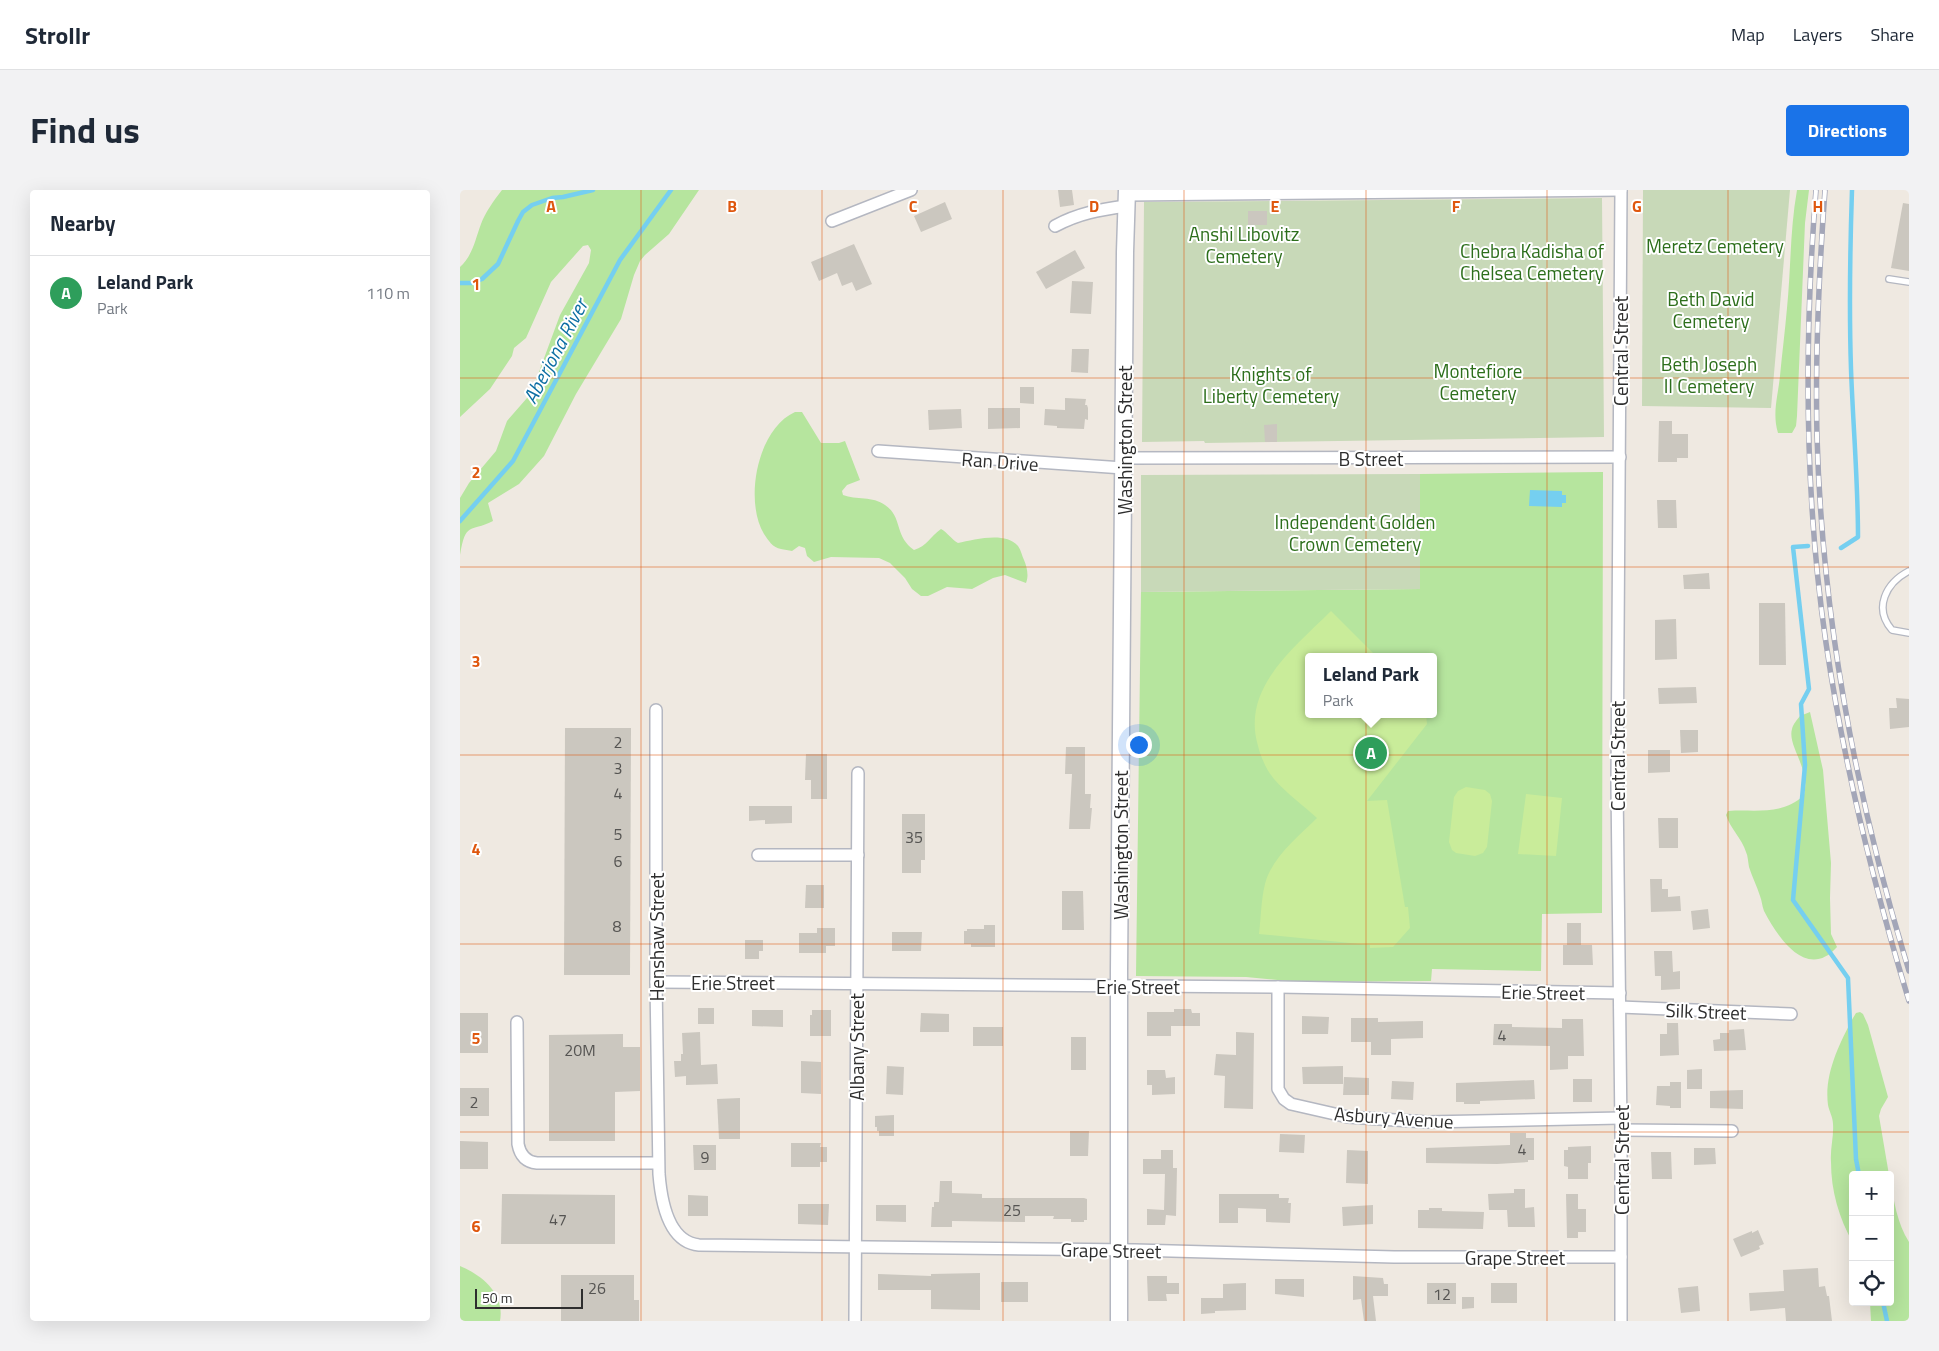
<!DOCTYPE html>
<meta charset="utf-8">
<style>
body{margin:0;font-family:"Titillium Web",sans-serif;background:#f2f2f3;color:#1f2937}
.controls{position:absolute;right:15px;bottom:15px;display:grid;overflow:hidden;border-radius:5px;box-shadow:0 5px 20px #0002}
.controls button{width:45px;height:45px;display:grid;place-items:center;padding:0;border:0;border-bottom:1px solid #e0e1e3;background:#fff;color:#1f2937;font:25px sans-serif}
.scale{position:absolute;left:15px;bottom:12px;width:108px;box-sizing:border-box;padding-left:5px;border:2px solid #2e2e2e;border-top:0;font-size:14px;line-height:18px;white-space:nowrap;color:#2e2e2e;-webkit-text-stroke:4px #fff;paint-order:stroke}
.you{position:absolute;left:678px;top:554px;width:18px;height:18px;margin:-12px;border:4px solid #fff;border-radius:50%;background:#1a73e8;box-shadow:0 0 0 8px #1a73e833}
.badge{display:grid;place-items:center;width:32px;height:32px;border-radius:50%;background:#1a73e8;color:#fff;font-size:16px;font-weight:700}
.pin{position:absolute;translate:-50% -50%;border:2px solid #fff;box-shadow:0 1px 5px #0006}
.popup{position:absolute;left:845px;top:463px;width:132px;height:65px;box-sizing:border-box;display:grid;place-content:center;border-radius:5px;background:#fff;filter:drop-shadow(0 1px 4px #0005);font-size:16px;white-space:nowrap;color:#747a83}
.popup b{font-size:19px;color:#1f2937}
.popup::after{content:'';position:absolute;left:50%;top:100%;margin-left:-10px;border:10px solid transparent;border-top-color:#fff}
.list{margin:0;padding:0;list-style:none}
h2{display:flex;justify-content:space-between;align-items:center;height:65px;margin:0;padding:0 20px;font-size:21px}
h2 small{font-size:16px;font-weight:400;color:#747a83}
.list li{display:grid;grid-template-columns:32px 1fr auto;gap:15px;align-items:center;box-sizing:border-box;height:75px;padding:0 20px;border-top:1px solid #e0e1e3}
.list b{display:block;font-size:19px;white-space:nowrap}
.list p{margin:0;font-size:16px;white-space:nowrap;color:#747a83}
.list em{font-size:16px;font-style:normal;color:#747a83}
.icon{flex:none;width:28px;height:28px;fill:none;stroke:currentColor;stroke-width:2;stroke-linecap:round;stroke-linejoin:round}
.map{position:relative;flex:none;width:1449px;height:1131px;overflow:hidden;border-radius:5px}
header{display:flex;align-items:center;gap:30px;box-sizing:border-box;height:70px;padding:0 25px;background:#fff;border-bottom:1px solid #e0e1e3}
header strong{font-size:24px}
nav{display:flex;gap:28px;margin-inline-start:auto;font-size:18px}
.intro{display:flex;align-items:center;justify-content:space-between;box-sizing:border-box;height:120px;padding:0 30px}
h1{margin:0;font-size:35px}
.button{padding:12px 22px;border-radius:5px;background:#1a73e8;color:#fff;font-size:18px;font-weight:700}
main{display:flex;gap:30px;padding:0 30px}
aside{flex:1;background:#fff;border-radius:5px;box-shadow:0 5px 20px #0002}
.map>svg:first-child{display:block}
</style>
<header>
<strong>Strollr</strong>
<nav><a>Map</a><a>Layers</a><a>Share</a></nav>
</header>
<div class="intro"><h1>Find us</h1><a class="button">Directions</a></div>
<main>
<aside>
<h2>Nearby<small></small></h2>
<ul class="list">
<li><span class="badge" style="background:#2e9e5b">A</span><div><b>Leland Park</b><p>Park</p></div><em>110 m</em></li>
</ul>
</aside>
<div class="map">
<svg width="1449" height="1131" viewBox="0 0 1449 1131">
<rect width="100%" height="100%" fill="#efe9e1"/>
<g fill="#b6e59e" fill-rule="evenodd">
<path d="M42,0H239L209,44L185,65L180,71L174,85L161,129L116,204L84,266L59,294L28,313L33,331C9,343 6,331 0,365V308L9,293L36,261L47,231L67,208L76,190L100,125L129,73L131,60L128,55L123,56L91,92L66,148L54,158L52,166L30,199L0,227V77C13,65 15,50 21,34C25,23 34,10 42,0Z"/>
<path d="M1337,0H1349L1345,33L1337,226L1336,236L1332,243H1318C1312,223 1318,206 1320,186C1322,164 1325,141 1327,118C1331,78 1330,39 1337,0Z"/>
<path d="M335,222H342L361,253H379L385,251L400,290L387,295L382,301L383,305C396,310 413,306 425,315C443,327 434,346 454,360C467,356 470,347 481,339C488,343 491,349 498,353C514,350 545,341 558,356C561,360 562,366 564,370C567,377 569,386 566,393L545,385L533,388L512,399L487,397L468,406H461L452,399L445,388L430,373L419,368L371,367L354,372L347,366L345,358L339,356L332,361C329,360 324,360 321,359C313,358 308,350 304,344C284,311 297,239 335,222Z"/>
<path d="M1143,282L1142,723L1082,724L1081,781L972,779L971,791L838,792L786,787L676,786L681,402L960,399V284ZM848,467H974V524H848Z"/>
<path d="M1350,522L1363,580L1371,673L1370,708L1371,744L1377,757C1347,791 1318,748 1304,721C1302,716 1302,711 1300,706C1297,696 1292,687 1289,677C1288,672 1288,666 1286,662C1282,649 1270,638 1266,625L1268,621C1296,619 1322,626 1344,605C1351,579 1327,556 1332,539C1333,534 1337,530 1340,526Z"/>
<path d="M1400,822L1403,824L1408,835L1428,907L1421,919L1419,926L1429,985H1393V1053C1379,1028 1371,1001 1371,972C1370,959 1374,946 1373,934C1373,927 1369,921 1368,915C1364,885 1379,854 1393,828L1396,823Z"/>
<path d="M1430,989C1434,1011 1437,1033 1449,1052V1131H1411L1410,1112H1430Z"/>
<path d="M0,1076C22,1085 45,1104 40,1131H0Z"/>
</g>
<g fill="#c8d9b8">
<path d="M1183,0H1330L1311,218L1182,216Z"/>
<path d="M1142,8L1144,247L745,253L744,251L682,252L684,12Z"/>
<path d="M960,284V399L681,402V285Z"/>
</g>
<g fill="#c9ec9a">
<path d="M871,421L917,467H848V524H966L967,534L907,611L927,610L945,717H948L950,738L933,757L910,758V755L799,744C801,728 801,710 805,694C812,667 838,647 857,628C843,615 827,604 814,589C805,578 800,565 797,552C783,496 836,456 871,421Z"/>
<path d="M1006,597L1025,600L1030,604L1032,611L1027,657L1023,663L1015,666L996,663L992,660L989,652L994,607L998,601Z"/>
<path d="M1066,604L1102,608L1096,666L1058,664Z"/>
</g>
<path fill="#75cff0" d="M1070,300L1102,301V305H1106V313H1102V317L1069,316Z"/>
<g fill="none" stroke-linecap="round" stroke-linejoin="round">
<g stroke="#75cff0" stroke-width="4.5">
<path d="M0,93H12L22,89L38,74L58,31L63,22L72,15L92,8L103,7L133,0"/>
<path d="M0,331L53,271L160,70L211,0"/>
<path d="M1348,356L1333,357L1349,499L1341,514L1345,575L1333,710L1388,788L1396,969L1399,985"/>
<path d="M1381,358L1398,347C1398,291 1393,235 1391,179C1389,119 1390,60 1392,0"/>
<path d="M1423,1112L1427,1131"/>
</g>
</g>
<g fill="#cbc7bf">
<path d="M598,0H612L614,15L600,17Z"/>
<path d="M485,12L492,29L461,42L454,26Z"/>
<path d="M1443,13L1449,14V81L1431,78Z"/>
<rect x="788" y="21" width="19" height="14"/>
<path d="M394,54L412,94L396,101L392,92L382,96L377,83L359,91L351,72Z"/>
<path d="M615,60L625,78L586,99L576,82Z"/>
<path d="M612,91L633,92L631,124L610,123Z"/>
<path d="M612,159H629L628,183L611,182Z"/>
<path d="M560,197H574V214L560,213Z"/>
<path d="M605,208L626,209L625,215H627L628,218V230L625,229L624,239L597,238V236L584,235L585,219L605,220Z"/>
<path d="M528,218H560V238L528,239Z"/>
<path d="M501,219L502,238L469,240L468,220Z"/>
<path d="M1199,231H1212V244H1228V268H1217V272H1198Z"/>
<path d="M817,234V252H805L804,235Z"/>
<path d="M1197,310H1216L1217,338H1198Z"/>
<path d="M1249,383L1250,399H1224L1223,385Z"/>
<path d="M1299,413H1325L1326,475H1299Z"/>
<path d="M1216,429L1217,469L1195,470V430Z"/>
<path d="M1236,497L1237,513L1199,514L1198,498Z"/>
<path d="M1436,508L1449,509V537L1430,539L1429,518H1437Z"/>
<path d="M105,538H171L170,785H104Z"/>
<path d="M1220,540H1238V562L1221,563Z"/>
<path d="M606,557H625V604H631L630,618H632L630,639H609L612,584H605Z"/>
<path d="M1188,560H1210V582L1188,583Z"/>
<path d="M346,564H367V609H351V590H345Z"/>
<path d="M289,616H332V633L305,634V630L289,631Z"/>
<path d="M442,624H465V670H461V683H442Z"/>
<path d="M1198,628H1218V658H1199Z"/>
<path d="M1190,689H1202V699H1208V707L1220,706L1221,721L1191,722Z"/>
<path d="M346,695H364V718H345Z"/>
<path d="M602,701H623L624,740H602Z"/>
<path d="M1248,719L1250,738L1233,740L1231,721Z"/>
<path d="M1107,733H1121V755H1132L1133,775H1103V755H1107Z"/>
<path d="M524,735H535V757H511V754H504V741H507V739H524Z"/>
<path d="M357,738H375V756H366V763H339V743H357Z"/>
<path d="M432,742H462L461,761H432Z"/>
<path d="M285,750H303V761H299V769H285Z"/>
<path d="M1194,761H1212L1213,782L1220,781V799L1201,800V786H1195Z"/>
<rect x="238" y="818" width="16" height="16"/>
<path d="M714,819H731L732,823H740V836H711V846H687V822H714Z"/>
<path d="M292,820H323V837L292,836Z"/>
<path d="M352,820H371V846H350V825H352Z"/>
<rect x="0" y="823" width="28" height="40"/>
<path d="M461,823L489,824V842H460Z"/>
<path d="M842,826L869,827L868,844H842Z"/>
<path d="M891,828H918V832L963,831V848L931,849V865H911V852H891Z"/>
<path d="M1102,829H1123L1124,866H1108V879L1090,880V856L1033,855L1034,834H1052V837L1102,838Z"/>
<path d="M1207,833H1218L1219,865L1200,866V844H1207Z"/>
<rect x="513" y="837" width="30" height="19"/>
<path d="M1284,839L1286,860L1254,861L1253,850L1260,849V843H1269V840Z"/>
<path d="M240,842L241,875L257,874L258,894L226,895V886L215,887L214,871H221V864H223L222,843Z"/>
<path d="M776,842L794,843L793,919L764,918L765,886L754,885L756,864L776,865Z"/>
<path d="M163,844V857H180V901L155,902V951H89V845Z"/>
<rect x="611" y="847" width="15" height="33"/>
<path d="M341,871L361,872V904L341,903Z"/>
<path d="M427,876L444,877L443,905L426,904Z"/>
<path d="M883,876V894H843L842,877Z"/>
<path d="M1242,879V899H1227V880Z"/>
<path d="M687,880H705L706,888L715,887V904L692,905V895H687Z"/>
<path d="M884,887L909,888V905H883Z"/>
<rect x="1113" y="889" width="19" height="23"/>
<path d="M1074,890L1075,909L1020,911V914H1004V912H996V893Z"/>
<path d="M932,891L954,892L953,910L931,909Z"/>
<path d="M1210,892H1221V918H1210V916L1196,915L1197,896H1210Z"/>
<rect x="0" y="898" width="29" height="28"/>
<path d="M1283,900V919L1250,918V901Z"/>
<path d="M280,908V949H259L257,909Z"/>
<path d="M434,925V946H419V941H417V937H415V926Z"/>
<path d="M610,941H629L628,966H610Z"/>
<path d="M1050,943H1066V948H1074V970H1068V972L1037,974L966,973V958L1050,955Z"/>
<path d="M820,944L845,945L844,963L819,962Z"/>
<path d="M0,951L28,952V979H0Z"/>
<path d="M331,953H361L360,957H367V972H360V977H331Z"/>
<path d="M233,955H256V980H234Z"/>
<path d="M1131,956V973H1128V989H1108V977L1104,976V960H1108V957Z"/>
<path d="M1234,958H1255L1256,974L1234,975Z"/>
<path d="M701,960H713V978H717L716,1026L706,1025L705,1035H687V1019L704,1020L705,984H683V969H701Z"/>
<path d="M887,960L908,961V994L886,993Z"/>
<path d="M1191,962H1211L1212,989H1192Z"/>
<path d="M480,991H492V1003L522,1004V1008H624L627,1009V1030H624V1032H611V1029H593L594,1026H565V1032L492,1031V1037H471L472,1017H474V1012H479Z"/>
<path d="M1054,999H1065V1018L1074,1017L1075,1037H1048L1047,1020H1029L1028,1004L1054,1003Z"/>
<path d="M42,1004L155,1005V1054H41Z"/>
<path d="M759,1004H819V1008H829L828,1013H831L830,1033L806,1032V1019L778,1018V1033H759Z"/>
<path d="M1106,1004H1118V1019H1126V1042H1118V1048H1107Z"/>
<path d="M228,1005L248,1006V1026H228Z"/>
<path d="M338,1014H369L368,1035L338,1034Z"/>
<path d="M416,1015H446V1032L416,1031Z"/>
<path d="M913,1015V1034L883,1036L882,1017Z"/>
<path d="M969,1018H982V1021L1024,1022L1023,1039L958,1038V1020H969Z"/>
<path d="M1298,1040L1304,1054L1299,1056L1300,1059L1281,1067L1273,1049L1292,1041V1043Z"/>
<path d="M1358,1078L1359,1097L1365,1096L1367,1106H1369L1372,1131H1326L1325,1118L1290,1121L1289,1103L1324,1101L1323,1080Z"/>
<path d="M520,1083V1120L471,1119V1100H418V1084L471,1086V1084Z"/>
<path d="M101,1085H174V1110H179V1131H101Z"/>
<path d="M687,1086H707V1093H719V1104H706L707,1111H688Z"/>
<path d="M893,1086L923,1088L924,1094H928V1106H913L916,1131H904L901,1109L893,1110Z"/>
<path d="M815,1089H844V1107L815,1104Z"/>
<rect x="541" y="1092" width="27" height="20"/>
<path d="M786,1093V1120L755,1121V1123L741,1124V1108H763V1094Z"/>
<rect x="967" y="1093" width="29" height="21"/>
<rect x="1031" y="1093" width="26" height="20"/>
<path d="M1238,1096L1240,1121L1221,1123L1218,1098Z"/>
<path d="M1002,1107H1014V1118L1002,1119Z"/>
</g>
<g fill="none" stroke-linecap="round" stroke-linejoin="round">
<defs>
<g id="lane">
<path d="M1429,89L1449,92"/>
<path d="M1449,381C1426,393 1413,418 1432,440L1449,443"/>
</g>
<g id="street">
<path d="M1161,0L1157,595L1161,940V1131"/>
<path d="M667,5L1161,0"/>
<path d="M372,31L451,0"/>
<path d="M595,36C619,23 639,20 666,16"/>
<path d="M418,261L663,278"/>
<path d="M663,268L1160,267"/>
<path d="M196,520V792L199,984C201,1009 208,1052 239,1055L675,1060L934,1067H1161"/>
<path d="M298,665H398"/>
<path d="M196,792L818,797L1160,803"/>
<path d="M818,797V899L824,909L831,914L888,927L967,932L1161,928"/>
<path d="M1160,817L1331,824"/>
<path d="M57,832L58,954C60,965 66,972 77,973H198"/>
<path d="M1161,940L1272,941"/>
<path d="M395,1131L398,583"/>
</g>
<path id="secondary" d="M659,1131V781L665,62L667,0"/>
</defs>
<use href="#lane" stroke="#b4b7c1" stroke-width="8"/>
<use href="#street" stroke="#b4b7c1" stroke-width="14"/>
<use href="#secondary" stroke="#b4b7c1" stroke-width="19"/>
<use href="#lane" stroke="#fff" stroke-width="5.5"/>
<use href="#street" stroke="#fff" stroke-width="11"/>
<use href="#secondary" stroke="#fff" stroke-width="16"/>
<defs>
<g id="rail">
<path d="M1356,0C1344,151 1344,303 1366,453C1384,575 1413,693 1449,811"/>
<path d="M1365,0C1359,82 1355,164 1357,246C1362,427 1396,608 1449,781"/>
</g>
</defs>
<use href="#rail" stroke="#a3a6b8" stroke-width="5.5"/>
<use href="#rail" stroke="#fff" stroke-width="4" stroke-dasharray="11" stroke-linecap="butt"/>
</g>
<path fill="none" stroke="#df570e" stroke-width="1" stroke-opacity="0.55" d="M181,0V1131M362,0V1131M543,0V1131M724,0V1131M906,0V1131M1087,0V1131M1268,0V1131M0,188H1449M0,377H1449M0,565H1449M0,754H1449M0,942H1449"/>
<g text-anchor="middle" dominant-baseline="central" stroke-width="4" stroke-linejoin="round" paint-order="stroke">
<g font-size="16" fill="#555452">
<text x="158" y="552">2</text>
<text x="158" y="578">3</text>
<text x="158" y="603">4</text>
<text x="158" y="644">5</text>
<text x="454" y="647">35</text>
<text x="158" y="671">6</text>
<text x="157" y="736">8</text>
<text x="1042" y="845">4</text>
<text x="120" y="860">20M</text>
<text x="14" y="912">2</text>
<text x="1062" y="959">4</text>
<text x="245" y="967">9</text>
<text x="552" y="1020">25</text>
<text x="98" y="1029">47</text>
<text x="137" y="1098">26</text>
<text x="982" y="1104">12</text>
</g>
<g font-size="19" fill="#2c6e1b" stroke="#fff">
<text x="784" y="43">Anshi Libovitz<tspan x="784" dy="22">Cemetery</tspan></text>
<text x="1255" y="55">Meretz Cemetery</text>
<text x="1072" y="60">Chebra Kadisha of<tspan x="1072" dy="22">Chelsea Cemetery</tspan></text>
<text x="1251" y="108">Beth David<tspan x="1251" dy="22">Cemetery</tspan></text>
<text x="1249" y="173">Beth Joseph<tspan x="1249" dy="22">II Cemetery</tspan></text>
<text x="1018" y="180">Montefiore<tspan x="1018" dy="22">Cemetery</tspan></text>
<text x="811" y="183">Knights of<tspan x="811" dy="22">Liberty Cemetery</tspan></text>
<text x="895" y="331">Independent Golden<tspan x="895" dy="22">Crown Cemetery</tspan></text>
</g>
<g font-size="19" fill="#2e2e2e" stroke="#fff">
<text transform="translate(1160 161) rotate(-90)">Central Street</text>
<text transform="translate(664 250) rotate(-90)">Washington Street</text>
<text x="911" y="268">B Street</text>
<text transform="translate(540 271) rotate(4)">Ran Drive</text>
<text transform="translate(1157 566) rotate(-90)">Central Street</text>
<text transform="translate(660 655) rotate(-90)">Washington Street</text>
<text transform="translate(196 747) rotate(-90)">Henshaw Street</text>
<text x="273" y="792">Erie Street</text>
<text x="678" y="796">Erie Street</text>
<text transform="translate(1083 802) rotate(1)">Erie Street</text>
<text transform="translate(1246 821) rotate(2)">Silk Street</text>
<text transform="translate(396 857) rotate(-90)">Albany Street</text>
<text transform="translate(934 927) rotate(4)">Asbury Avenue</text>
<text transform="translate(1161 970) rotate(-90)">Central Street</text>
<text transform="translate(651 1060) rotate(1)">Grape Street</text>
<text x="1055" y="1067">Grape Street</text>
</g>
<g font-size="20" font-style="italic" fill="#0d6fa3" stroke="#fff">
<text transform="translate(95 161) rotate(-62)">Aberjona River</text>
</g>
</g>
<g font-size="16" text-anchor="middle" font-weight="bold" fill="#df570e" stroke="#fff" stroke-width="4" stroke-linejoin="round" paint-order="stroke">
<text x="91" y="22">A</text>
<text x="272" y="22">B</text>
<text x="453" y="22">C</text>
<text x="634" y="22">D</text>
<text x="815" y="22">E</text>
<text x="996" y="22">F</text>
<text x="1177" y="22">G</text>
<text x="1358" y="22">H</text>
<text x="16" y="100">1</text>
<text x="16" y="288">2</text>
<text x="16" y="477">3</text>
<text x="16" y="665">4</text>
<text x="16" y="854">5</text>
<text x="16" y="1042">6</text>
</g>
</svg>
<div class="controls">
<button>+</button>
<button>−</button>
<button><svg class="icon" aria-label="locate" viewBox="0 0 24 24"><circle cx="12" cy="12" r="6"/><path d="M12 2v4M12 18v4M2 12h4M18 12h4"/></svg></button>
</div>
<div class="scale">50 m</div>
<div class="you"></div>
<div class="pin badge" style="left:911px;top:563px;background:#2e9e5b">A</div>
<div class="popup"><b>Leland Park</b>Park</div>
</div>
</main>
